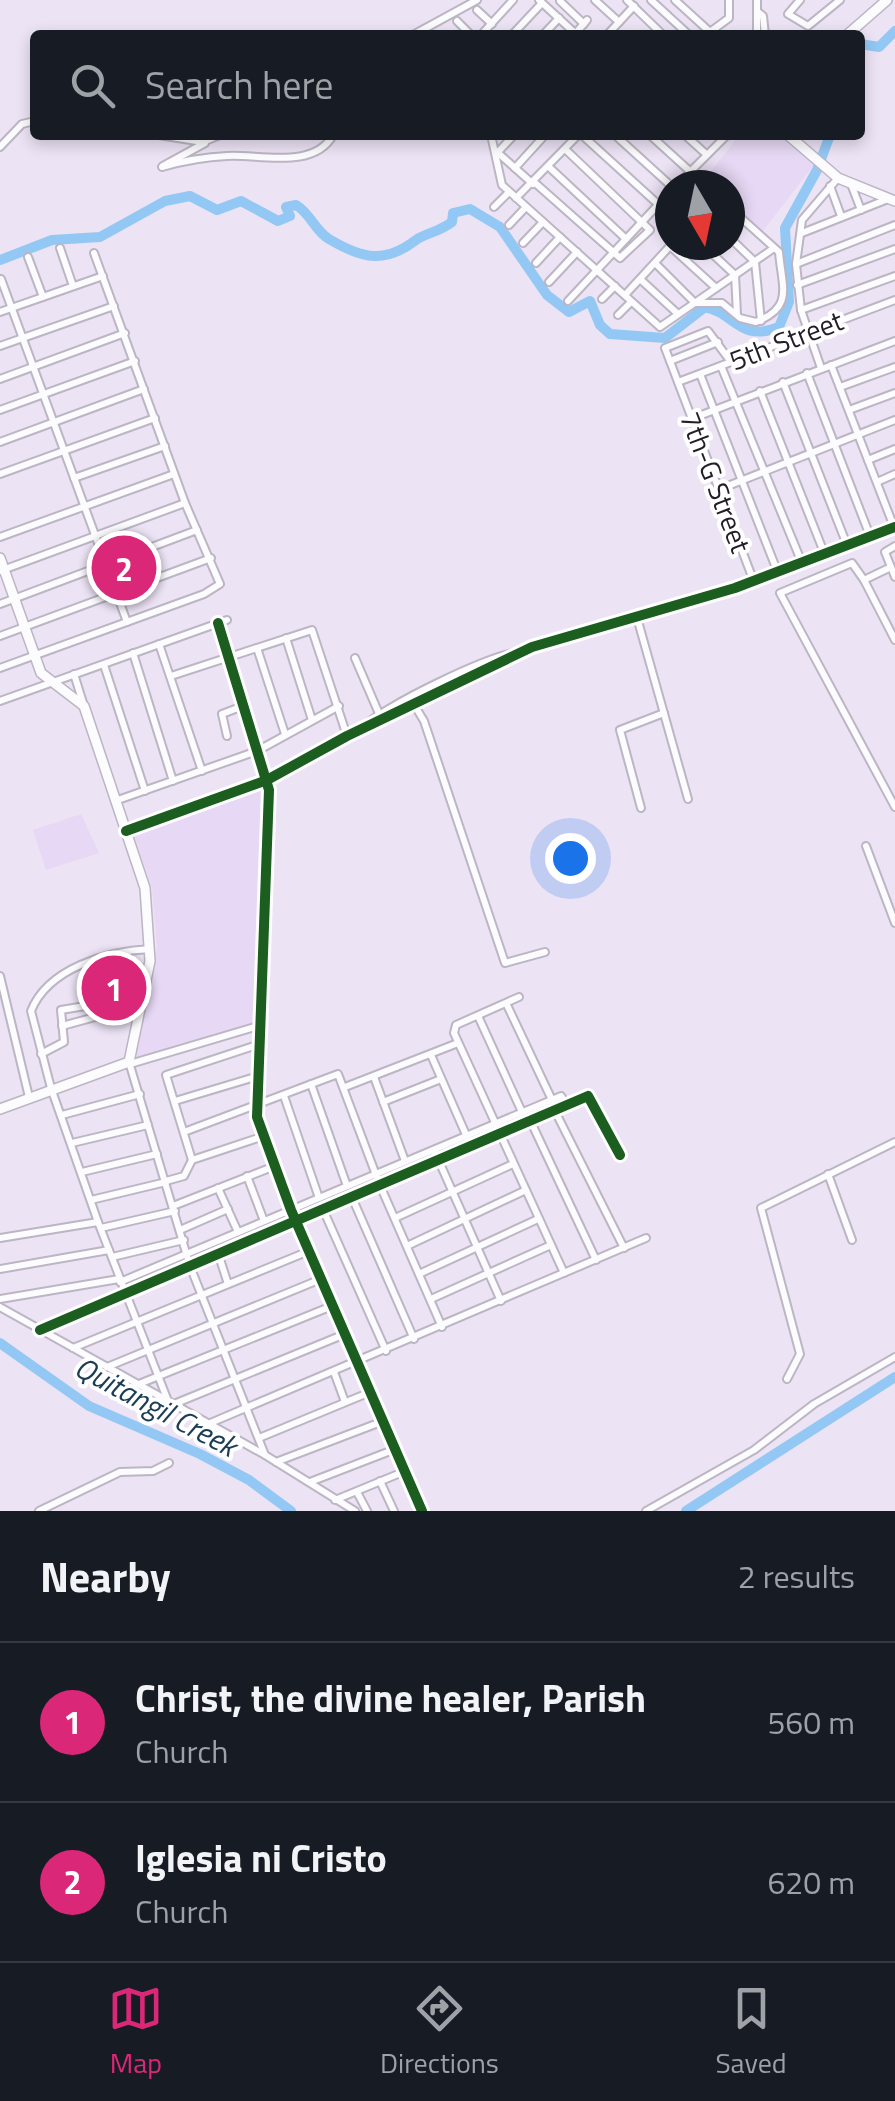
<!DOCTYPE html>
<style>
body{margin:0;font-family:"Titillium Web",sans-serif;background:#20242c;color:#f1f3f6}
.compass{position:absolute;left:655px;top:170px;width:90px;height:90px;border-radius:50%;background:#171b24;box-shadow:0 5px 15px #0003;rotate:171deg}
.you{position:absolute;left:570px;top:858px;width:35px;height:35px;margin:-25px;border:8px solid #fff;border-radius:50%;background:#1a73e8;box-shadow:0 0 0 15px #1a73e833}
.badge{display:grid;place-items:center;width:65px;height:65px;border-radius:50%;background:#db2777;color:#fff;font-size:32px;font-weight:700}
.pin{position:absolute;translate:-50% -50%;border:5px solid #fff;box-shadow:0 2px 10px #0006}
.list{margin:0;padding:0;list-style:none}
h2{display:flex;justify-content:space-between;align-items:center;height:130px;margin:0;padding:0 40px;font-size:42px}
h2 small{font-size:32px;font-weight:400;color:#9ea1a6}
.list li{display:grid;grid-template-columns:65px 1fr auto;gap:30px;align-items:center;box-sizing:border-box;height:160px;padding:0 40px;border-top:2px solid #363941}
.list b{display:block;font-size:38px;white-space:nowrap}
.list p{margin:0;font-size:32px;white-space:nowrap;color:#9ea1a6}
.list em{font-size:32px;font-style:normal;color:#9ea1a6}
.icon{flex:none;width:55px;height:55px;fill:none;stroke:currentColor;stroke-width:2;stroke-linecap:round;stroke-linejoin:round}
.map{position:relative;flex:none;width:895px;height:1511px;overflow:hidden}
.search{position:absolute;background:#171b24;box-shadow:0 5px 15px #0003;left:30px;right:30px;top:30px;height:110px;display:flex;align-items:center;gap:25px;box-sizing:border-box;padding:0 35px;border-radius:10px;color:#9ea1a6;font-size:38px}
.sheet{height:450px;background:#171b24}
nav{display:flex;justify-content:space-around;align-items:center;box-sizing:border-box;height:140px;border-top:2px solid #363941;background:#171b24;font-size:28px;color:#9ea1a6}
nav a{display:grid;justify-items:center;gap:5px}
nav .on{color:#db2777}
.map>svg:first-child{display:block}
</style>
<div class="map">
<svg width="895" height="1511" viewBox="0 0 895 1511">
<rect width="100%" height="100%" fill="#ece3f5"/>
<g fill="#e7d8f5">
<path d="M740,135H782L814,165L762,232L730,204V185H709L704,180Z"/>
<path d="M266,783L256,1024L136,1059L157,947L152,887L132,830Z"/>
<path d="M81,814L99,853L46,870L33,830Z"/>
</g>
<g fill="none" stroke-linecap="round" stroke-linejoin="round">
<g stroke="#93c8f4" stroke-width="10">
<path d="M860,44L879,47L895,31"/>
<path d="M0,260L52,240L100,237L165,201L190,196L217,210L241,201L278,221L290,216L286,207L296,205C311,214 315,231 329,239C364,260 386,263 416,240C426,233 439,232 452,222L453,213L470,209L500,227L547,295L569,312L590,301L600,325L610,334L665,338L705,307C735,313 740,343 779,327L789,302L785,228L817,170L830,135"/>
<path d="M0,1343L89,1406L200,1454L249,1480L291,1511"/>
<path d="M686,1511L895,1377"/>
</g>
<defs>
<g id="street">
<path d="M539,0L577,35"/>
<path d="M595,0L619,22"/>
<path d="M627,0L663,35"/>
<path d="M651,0L689,35"/>
<path d="M675,0L710,32L729,18V0"/>
<path d="M757,0V35"/>
<path d="M800,0L788,14L808,26L840,0"/>
<path d="M560,1L584,24"/>
<path d="M477,10L492,24"/>
<path d="M757,11L763,16L765,35"/>
<path d="M457,21L471,35"/>
<path d="M575,34L587,20"/>
<path d="M413,35L477,0"/>
<path d="M481,35L513,0"/>
<path d="M512,35L542,3"/>
<path d="M543,35L559,18"/>
<path d="M607,35L634,6"/>
<path d="M159,135L203,142L220,135"/>
<path d="M491,135L502,185L660,327L774,248"/>
<path d="M582,135L670,215"/>
<path d="M615,135L670,185"/>
<path d="M650,135L705,185"/>
<path d="M685,135L706,154"/>
<path d="M0,147L22,124L35,121"/>
<path d="M496,151L533,184"/>
<path d="M498,152L514,135"/>
<path d="M163,166L205,143"/>
<path d="M162,167C183,161 205,157 227,156C259,154 314,170 333,135"/>
<path d="M549,167L626,239"/>
<path d="M515,168L545,135"/>
<path d="M534,182L620,258L650,230L565,149"/>
<path d="M851,184L861,210"/>
<path d="M677,185L727,135"/>
<path d="M830,186L841,216"/>
<path d="M516,198L578,135"/>
<path d="M494,207L509,192"/>
<path d="M509,225L526,207"/>
<path d="M802,233L888,199"/>
<path d="M730,238L755,262L761,321"/>
<path d="M523,243L543,222"/>
<path d="M703,245L735,275L737,314"/>
<path d="M670,246L716,288"/>
<path d="M60,248L73,286"/>
<path d="M28,257L43,297"/>
<path d="M536,263L560,237"/>
<path d="M655,263L695,303H722L740,318L756,322C794,307 782,288 779,252L730,208"/>
<path d="M796,264L895,225"/>
<path d="M1,279L127,622"/>
<path d="M640,279L678,314"/>
<path d="M549,282L577,252"/>
<path d="M797,285L895,249"/>
<path d="M625,295L671,245"/>
<path d="M602,299L615,286"/>
<path d="M568,301L670,192"/>
<path d="M801,310L895,276"/>
<path d="M0,312L103,276"/>
<path d="M618,315L631,302"/>
<path d="M0,346L114,306"/>
<path d="M670,361L718,342"/>
<path d="M731,362L708,331L665,348L754,582"/>
<path d="M831,365L894,527"/>
<path d="M721,366L802,563"/>
<path d="M821,368L801,310L796,264L802,220L838,178"/>
<path d="M807,373L870,536"/>
<path d="M700,374L778,573"/>
<path d="M0,379L125,333"/>
<path d="M678,382L895,300"/>
<path d="M783,382L847,545"/>
<path d="M840,387L895,367"/>
<path d="M760,391L825,555"/>
<path d="M0,410L135,361"/>
<path d="M849,410L895,393"/>
<path d="M691,419L895,341"/>
<path d="M0,442L144,389"/>
<path d="M868,460L895,449"/>
<path d="M0,474L155,418"/>
<path d="M74,478L165,446"/>
<path d="M877,482L895,474"/>
<path d="M720,489L895,420"/>
<path d="M0,537L174,474"/>
<path d="M895,546L885,552L895,577"/>
<path d="M891,567L864,580L895,640"/>
<path d="M0,571L185,503"/>
<path d="M864,580L852,563L780,593L895,807"/>
<path d="M0,604L197,530"/>
<path d="M636,614L688,799"/>
<path d="M218,623L269,790L257,1117L291,1210L422,1511"/>
<path d="M0,636L211,558"/>
<path d="M286,638L312,720"/>
<path d="M159,644L202,771"/>
<path d="M257,648L285,734"/>
<path d="M133,653L173,781"/>
<path d="M355,658L380,716"/>
<path d="M104,665L145,791"/>
<path d="M0,668L204,594L220,584L185,503L94,253"/>
<path d="M74,674L84,706"/>
<path d="M171,676L312,630L347,736"/>
<path d="M410,698L424,721L505,963L545,952"/>
<path d="M0,701L227,620"/>
<path d="M362,728C382,707 491,654 520,652"/>
<path d="M227,736L222,714L243,706"/>
<path d="M115,801L257,751L339,706"/>
<path d="M641,808L620,730L664,713"/>
<path d="M126,831L267,780L347,736L532,647L735,588L895,527"/>
<path d="M866,846L895,923"/>
<path d="M150,949C108,951 48,968 31,1011L51,1088L98,1222L168,1401"/>
<path d="M0,976L29,1097"/>
<path d="M519,997L456,1025L454,1033L564,1273"/>
<path d="M507,1005L552,1100"/>
<path d="M478,1016L522,1112"/>
<path d="M62,1026L117,1011"/>
<path d="M257,1045L166,1075L192,1160L264,1136"/>
<path d="M41,1054L64,1042L61,1010L91,1005L139,1014"/>
<path d="M431,1055L467,1137"/>
<path d="M129,1062L190,1266L265,1455"/>
<path d="M130,1064L258,1026"/>
<path d="M374,1077L405,1161"/>
<path d="M311,1084L347,1186"/>
<path d="M345,1087L458,1043"/>
<path d="M284,1096L319,1198"/>
<path d="M175,1101L255,1077"/>
<path d="M383,1102L441,1079"/>
<path d="M555,1111L624,1248"/>
<path d="M62,1115L140,1094"/>
<path d="M531,1122L596,1260"/>
<path d="M184,1132L338,1074L379,1183L442,1327"/>
<path d="M72,1143L148,1125"/>
<path d="M434,1150L501,1301"/>
<path d="M82,1172L157,1154"/>
<path d="M828,1174L852,1240"/>
<path d="M247,1176L264,1221"/>
<path d="M166,1181L184,1176L192,1160"/>
<path d="M218,1188L238,1232"/>
<path d="M351,1195L414,1339"/>
<path d="M91,1200L166,1182"/>
<path d="M173,1206L275,1166"/>
<path d="M322,1207L386,1351"/>
<path d="M395,1218L513,1164"/>
<path d="M101,1228L175,1211"/>
<path d="M180,1230L228,1209"/>
<path d="M0,1238L98,1222"/>
<path d="M407,1246L526,1190"/>
<path d="M218,1253L228,1284"/>
<path d="M112,1257L184,1240"/>
<path d="M0,1269L109,1250"/>
<path d="M419,1274L538,1219"/>
<path d="M120,1282L561,1096L567,1105"/>
<path d="M0,1299L119,1279"/>
<path d="M431,1299L551,1245"/>
<path d="M0,1307L265,1455L355,1511"/>
<path d="M40,1330L588,1096L620,1155"/>
<path d="M73,1348L309,1251"/>
<path d="M107,1367L321,1279"/>
<path d="M334,1372L345,1402"/>
<path d="M787,1379L800,1354L761,1208L895,1142"/>
<path d="M139,1384L332,1306"/>
<path d="M174,1404L345,1334"/>
<path d="M208,1424L646,1238"/>
<path d="M259,1438L368,1393"/>
<path d="M276,1462L381,1422"/>
<path d="M380,1481L394,1511"/>
<path d="M310,1482L393,1450"/>
<path d="M357,1492L367,1511"/>
<path d="M335,1500L403,1472"/>
<path d="M39,1511L120,1472L153,1471L169,1463"/>
<path d="M646,1511L754,1450L814,1404L895,1357"/>
</g>
<g id="secondary">
<path d="M847,35L887,0"/>
<path d="M788,135L838,178L895,201"/>
<path d="M0,558L41,673L84,706L145,888L150,961L129,1062L0,1109"/>
</g>
</defs>
<use href="#street" stroke="#bcb5c3" stroke-width="10"/>
<use href="#secondary" stroke="#bcb5c3" stroke-width="12"/>
<use href="#street" stroke="#fcfbfe" stroke-width="6"/>
<use href="#secondary" stroke="#fcfbfe" stroke-width="9"/>
<defs>
<g id="cycleway">
<path d="M218,623L269,790L257,1117L291,1210L422,1511"/>
<path d="M126,831L267,780L347,736L532,647L735,588L895,527"/>
<path d="M40,1330L588,1096L620,1155"/>
</g>
</defs>
<use href="#cycleway" stroke="#fff" stroke-width="16"/>
<use href="#cycleway" stroke="#1b5e20" stroke-width="10"/>
</g>
<g text-anchor="middle" dominant-baseline="central" stroke-width="8" stroke-linejoin="round" paint-order="stroke">
<g font-size="28" fill="#231d28" stroke="#fff">
<text transform="translate(786 340) rotate(-21)">5th Street</text>
<text transform="translate(716 482) rotate(69)">7th-G Street</text>
</g>
<g font-size="30" font-style="italic" fill="#1b3d54" stroke="#fff">
<text transform="translate(156 1406) rotate(28)">Quitangil Creek</text>
</g>
</g>
</svg>
<svg class="compass" viewBox="-18 -18 36 36"><path d="M0-13l5 13h-10z" fill="#e53935"/><path d="M0 13l5-13h-10z" fill="#9ea1a6"/></svg>
<div class="you"></div>
<div class="pin badge" style="left:114px;top:988px">1</div>
<div class="pin badge" style="left:124px;top:568px">2</div>
<div class="search"><svg class="icon" aria-label="search" viewBox="0 0 24 24"><circle cx="10" cy="10" r="6"/><path d="M15 15l6 6"/></svg>Search here</div>
</div>
<section class="sheet">
<h2>Nearby<small>2 results</small></h2>
<ul class="list">
<li><span class="badge">1</span><div><b>Christ, the divine healer, Parish</b><p>Church</p></div><em>560 m</em></li>
<li><span class="badge">2</span><div><b>Iglesia ni Cristo</b><p>Church</p></div><em>620 m</em></li>
</ul>
</section>
<nav>
<a class="on"><svg class="icon" aria-label="map" viewBox="0 0 24 24"><path d="M3 6l6-2 6 2 6-2v14l-6 2-6-2-6 2zM9 4v14M15 6v14"/></svg>Map</a>
<a><svg class="icon" aria-label="directions" viewBox="0 0 24 24"><path d="M12 3l9 9-9 9-9-9zM9 14v-3h6M13 9l2 2-2 2"/></svg>Directions</a>
<a><svg class="icon" aria-label="saved" viewBox="0 0 24 24"><path d="M7 4h10v16l-5-4-5 4z"/></svg>Saved</a>
</nav>
